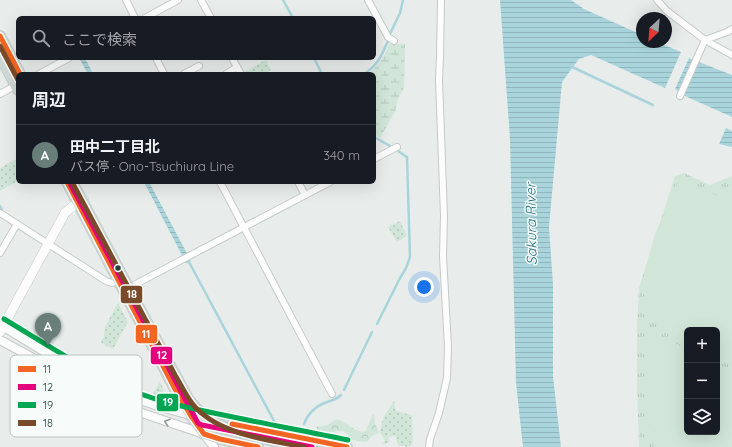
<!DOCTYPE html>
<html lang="ja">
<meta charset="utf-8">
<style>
body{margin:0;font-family:Quicksand,"Noto Sans JP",sans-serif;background:#20242c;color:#f1f3f6}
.controls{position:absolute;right:12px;bottom:12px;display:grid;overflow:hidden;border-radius:6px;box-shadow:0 4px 16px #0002}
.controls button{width:36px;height:36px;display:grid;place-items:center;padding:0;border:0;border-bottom:1px solid #363941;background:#171b24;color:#f1f3f6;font:20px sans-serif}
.compass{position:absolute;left:636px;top:12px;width:36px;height:36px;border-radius:50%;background:#171b24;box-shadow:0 4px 16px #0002;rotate:206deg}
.you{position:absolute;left:424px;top:287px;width:14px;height:14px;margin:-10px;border:3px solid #fff;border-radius:50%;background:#1a73e8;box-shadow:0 0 0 6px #1a73e833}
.badge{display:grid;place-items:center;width:26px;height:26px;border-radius:50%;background:#697e78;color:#fff;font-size:13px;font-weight:700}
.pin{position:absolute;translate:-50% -33px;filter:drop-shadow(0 1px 2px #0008)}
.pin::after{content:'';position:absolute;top:21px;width:14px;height:12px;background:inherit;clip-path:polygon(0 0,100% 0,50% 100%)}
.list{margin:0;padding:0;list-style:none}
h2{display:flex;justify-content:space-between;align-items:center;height:52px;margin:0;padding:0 16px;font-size:17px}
h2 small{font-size:13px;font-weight:400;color:#9ea1a6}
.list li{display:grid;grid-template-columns:26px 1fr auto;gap:12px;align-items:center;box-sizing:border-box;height:60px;padding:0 16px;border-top:1px solid #363941}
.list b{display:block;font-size:15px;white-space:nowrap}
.list p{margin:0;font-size:13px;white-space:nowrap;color:#9ea1a6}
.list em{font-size:13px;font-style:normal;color:#9ea1a6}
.icon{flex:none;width:22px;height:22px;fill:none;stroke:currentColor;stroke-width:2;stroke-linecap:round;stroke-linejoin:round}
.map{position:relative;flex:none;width:732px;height:447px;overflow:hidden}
.search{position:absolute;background:#171b24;box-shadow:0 4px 16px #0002;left:16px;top:16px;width:360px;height:44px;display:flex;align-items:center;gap:10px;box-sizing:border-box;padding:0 14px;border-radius:6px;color:#9ea1a6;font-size:15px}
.panel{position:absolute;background:#171b24;box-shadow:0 4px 16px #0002;left:16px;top:72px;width:360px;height:112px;border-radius:6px}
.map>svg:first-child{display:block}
</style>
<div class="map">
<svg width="732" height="447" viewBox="0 0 732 447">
<defs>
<pattern id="grass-dots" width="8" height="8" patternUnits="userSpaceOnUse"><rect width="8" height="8" fill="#d1e6d8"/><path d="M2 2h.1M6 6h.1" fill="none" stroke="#b3c6ba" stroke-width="1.8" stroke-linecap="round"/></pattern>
<pattern id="forest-crowns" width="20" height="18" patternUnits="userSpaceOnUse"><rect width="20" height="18" fill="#d1e6d8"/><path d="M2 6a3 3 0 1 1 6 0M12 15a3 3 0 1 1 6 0" fill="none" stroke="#b3c6ba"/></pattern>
<pattern id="wetland-marsh" width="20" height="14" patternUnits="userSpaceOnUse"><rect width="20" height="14" fill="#d1e6d8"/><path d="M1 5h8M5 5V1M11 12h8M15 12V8" fill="none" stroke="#b3c6ba"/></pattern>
<pattern id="park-tufts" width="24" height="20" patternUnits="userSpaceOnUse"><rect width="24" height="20" fill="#d1e6d8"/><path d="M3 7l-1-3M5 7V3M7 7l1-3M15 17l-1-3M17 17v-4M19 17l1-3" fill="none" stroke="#b3c6ba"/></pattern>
<pattern id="water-rules" width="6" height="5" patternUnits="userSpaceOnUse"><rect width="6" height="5" fill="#a9d4db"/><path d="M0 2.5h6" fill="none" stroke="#91b7bd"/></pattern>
</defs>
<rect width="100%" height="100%" fill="#e8edeb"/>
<g fill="url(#grass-dots)">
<path d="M266,60L271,70L265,74H245L244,72Z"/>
<path d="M18,158V181L0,191V168Z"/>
<path d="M400,221L407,236L397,242L388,227Z"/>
<path d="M118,303L128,322L113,349L101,343L104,335L105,327Z"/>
<path d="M160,382L164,390C162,395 158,396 152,395Z"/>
<path d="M394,401L396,411L412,415L413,442L410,447L398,445L395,435L390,437L388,435L389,443L383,444H382L385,441L380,432C382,418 386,413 394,401Z"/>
</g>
<path fill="url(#forest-crowns)" d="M373,414H374L375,423L379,433L372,436L367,442C361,442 355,441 349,438C347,429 340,431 333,432C329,432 324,431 320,431L318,430L316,427L328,425L336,419C347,421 352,431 364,432L366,430Z"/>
<path fill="url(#wetland-marsh)" d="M390,44H405L404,88L398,99L395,112L380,138L374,134V74H369C379,64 384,57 390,44Z"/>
<path fill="url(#park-tufts)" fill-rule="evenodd" d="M684,173L710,185L732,176V447H639L637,386V325L639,288L675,176ZM687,330H717V432H687Z"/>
<g fill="#d1e6d8">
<path d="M680,178L732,203V356L717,348V330H687V333L646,313L644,298L646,266L655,234Z"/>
<path d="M650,331L687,349V432H717V364L732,371V447H654L651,435L645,379Z"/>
</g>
<g fill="url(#water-rules)">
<path d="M500,0H571L584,9L642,35V42H657L681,52L665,88L591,55L579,59L562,82L549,227L553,284V377L561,447H523L516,383L510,139Z"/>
<path d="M79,58H85L93,74H88Z"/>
<path d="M689,58L732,75V117L685,96L675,89Z"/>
<path d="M726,128L732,131V147L719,144Z"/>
<path d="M144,182H149L191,261L186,263Z"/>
</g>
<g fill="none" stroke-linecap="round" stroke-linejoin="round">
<g stroke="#a9d4db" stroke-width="2.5">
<path d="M283,0L293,18"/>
<path d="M389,36L400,13L403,0"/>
<path d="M314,58L322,74"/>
<path d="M570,66L653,105"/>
<path d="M364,74C379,64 381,56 388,41"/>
<path d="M374,137L390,146"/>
<path d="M0,206L2,210"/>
<path d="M189,262L274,421"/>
<path d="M377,324L399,280L406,268L410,257L407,157L398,151"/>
<path d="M344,390L372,332"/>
<path d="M304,424C308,413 316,406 327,402C333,400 336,400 341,395"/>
</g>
<defs>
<g id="minor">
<path d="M126,0L135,18"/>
<path d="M201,0L211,18"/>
<path d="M368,0L388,37L394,41"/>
<path d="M657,0L667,11L705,40L732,55"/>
<path d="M145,18L178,0"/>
<path d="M156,58L164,74"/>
<path d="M232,58L241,74"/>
<path d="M39,74L69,58"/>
<path d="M184,74L199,66"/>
<path d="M226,74L237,67"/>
<path d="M0,94L11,88"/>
<path d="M680,96L705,40L727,32L732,29"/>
<path d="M374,159L397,147"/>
<path d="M220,182L332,394"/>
<path d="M298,182L305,195"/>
<path d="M0,213L106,281L112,283L118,280"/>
<path d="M0,253L17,224"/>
<path d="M132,286L330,182"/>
<path d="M429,447L430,439L439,413L447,378L448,347L443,256L444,216L439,80L440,57L441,0"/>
</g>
<g id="tertiary">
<path d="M0,325C37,346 72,371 111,388C141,402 172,411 203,418L204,434L214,447"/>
<path d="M0,340L105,397L130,409L204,434"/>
</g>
<path id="secondary" d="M0,332L65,213L73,206L84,200"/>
<g id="primary">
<path d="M0,36L20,74"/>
<path d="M0,56L18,90"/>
<path d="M67,182L175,389L191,416L204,434L220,439L258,447"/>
<path d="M215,421L347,447"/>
</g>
</defs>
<use href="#minor" stroke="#c5cac8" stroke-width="8"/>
<use href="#tertiary" stroke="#c5cac8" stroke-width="10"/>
<use href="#secondary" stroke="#c3cbc8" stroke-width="10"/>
<use href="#primary" stroke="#c3ccc9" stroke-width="12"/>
<use href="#minor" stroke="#fcfcfc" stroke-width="6"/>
<use href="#tertiary" stroke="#fcfcfc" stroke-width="8"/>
<use href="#secondary" stroke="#fcfcfc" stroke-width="9"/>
<use href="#primary" stroke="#cfd7d5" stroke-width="10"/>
<defs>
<path id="primary-bridge" d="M72,182L175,375C180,383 184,392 189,400C208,425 232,432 261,438C276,442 290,444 304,447"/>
</defs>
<use href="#primary-bridge" stroke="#c3ccc9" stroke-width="12" stroke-linecap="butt"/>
<use href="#primary-bridge" stroke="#cfd7d5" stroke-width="10"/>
<defs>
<g id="bus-1">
<path d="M0,36L20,74"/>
<path d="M67,182L175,389L191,416L204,434L220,439L258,447"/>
<path d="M232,424L347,447"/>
</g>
<path id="bus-2" d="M71,185L198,423L202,425L312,447"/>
<path id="bus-3" d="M4,319C46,344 88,372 133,391C165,404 199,410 233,417C271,425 310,432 348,440"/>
<g id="bus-4">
<path d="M0,46L18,80"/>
<path d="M72,182L175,375C182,386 187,399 196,408C222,435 269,440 304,447"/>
</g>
</defs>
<use href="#bus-1" stroke="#f7fbf9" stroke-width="8"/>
<use href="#bus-2" stroke="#f7fbf9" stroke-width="8"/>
<use href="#bus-3" stroke="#f7fbf9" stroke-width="8"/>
<use href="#bus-4" stroke="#f7fbf9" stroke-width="8"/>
<use href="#bus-1" stroke="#f26522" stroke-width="5"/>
<use href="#bus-2" stroke="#e5007d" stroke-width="5"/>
<use href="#bus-3" stroke="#00a651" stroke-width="5"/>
<use href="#bus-4" stroke="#7a4b2a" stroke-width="5"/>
</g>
<defs><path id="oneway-chevron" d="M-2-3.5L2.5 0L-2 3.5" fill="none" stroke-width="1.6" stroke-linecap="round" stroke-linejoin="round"/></defs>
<use stroke="#909f9b" href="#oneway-chevron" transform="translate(167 422) rotate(-161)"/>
<circle fill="#24423a" stroke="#f7fbf9" stroke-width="1.5" cx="118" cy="268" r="3.5"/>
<g text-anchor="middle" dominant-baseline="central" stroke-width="3" stroke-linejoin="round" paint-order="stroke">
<g font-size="14" font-style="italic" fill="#1c6f80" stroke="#f7fbf9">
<text transform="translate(531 224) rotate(-91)">Sakura River</text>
</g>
</g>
<rect x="10" y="355" width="132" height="82" rx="6" fill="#f7fbf9" stroke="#b8c4c0" stroke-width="1"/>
<rect x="18" y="366" width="18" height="6" fill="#f26522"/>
<rect x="18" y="384" width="18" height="6" fill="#e5007d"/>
<rect x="18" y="402" width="18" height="6" fill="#00a651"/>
<rect x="18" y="420" width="18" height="6" fill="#7a4b2a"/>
<g font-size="11" fill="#24423a">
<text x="43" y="373">11</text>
<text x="43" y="391">12</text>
<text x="43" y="409">19</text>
<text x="43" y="427">18</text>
</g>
<g stroke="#f7fbf9" stroke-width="1.5">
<rect x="120" y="285" width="23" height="19" rx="4" fill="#7a4b2a"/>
<rect x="135" y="324" width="23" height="20" rx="4" fill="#f26522"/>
<rect x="150" y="346" width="23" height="19" rx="4" fill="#e5007d"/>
<rect x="156" y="393" width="23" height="19" rx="4" fill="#00a651"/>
</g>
<g font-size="11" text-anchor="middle" font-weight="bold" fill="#fff">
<text x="132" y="298">18</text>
<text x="146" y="338">11</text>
<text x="162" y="359">12</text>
<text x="168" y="406">19</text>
</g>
</svg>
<div class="controls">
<button>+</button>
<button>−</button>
<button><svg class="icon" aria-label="layers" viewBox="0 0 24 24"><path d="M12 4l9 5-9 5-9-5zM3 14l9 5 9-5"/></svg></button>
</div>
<svg class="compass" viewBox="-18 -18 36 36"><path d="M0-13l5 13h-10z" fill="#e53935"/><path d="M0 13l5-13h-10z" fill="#9ea1a6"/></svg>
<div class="you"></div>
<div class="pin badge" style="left:48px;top:346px">A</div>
<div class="search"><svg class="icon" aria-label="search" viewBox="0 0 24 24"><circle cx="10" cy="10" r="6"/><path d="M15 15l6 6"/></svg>ここで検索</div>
<section class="panel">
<h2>周辺<small></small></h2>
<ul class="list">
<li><span class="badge">A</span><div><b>田中二丁目北</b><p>バス停 · Ono-Tsuchiura Line</p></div><em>340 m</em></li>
</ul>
</section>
</div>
